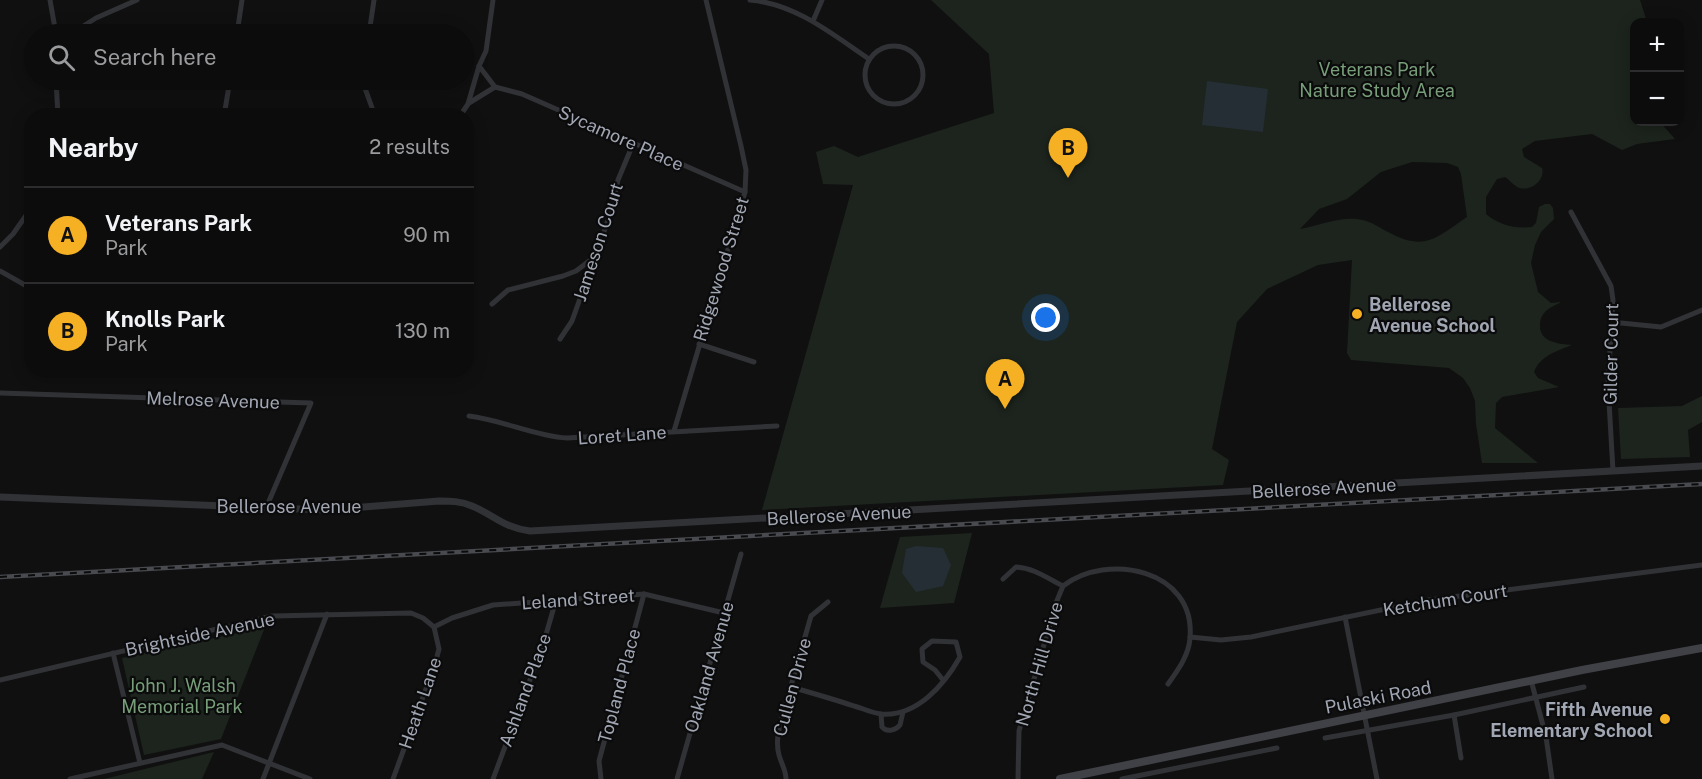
<!DOCTYPE html>
<meta charset="utf-8">
<style>
body{margin:0;font-family:"Public Sans",sans-serif;background:#1a1a1b;color:#f1f3f6}
.controls{position:absolute;right:18px;top:18px;display:grid;overflow:hidden;border-radius:12px;box-shadow:0 3px 15px #0003}
.controls button{width:54px;height:54px;display:grid;place-items:center;padding:0;border:0;border-bottom:2px solid #2c2c2e;background:#0c0c0d;color:#f1f3f6;font:30px sans-serif}
.you{position:absolute;left:1046px;top:318px;width:21px;height:21px;margin:-15px;border:4px solid #fff;border-radius:50%;background:#1a73e8;box-shadow:0 0 0 9px #1a73e833}
.badge{display:grid;place-items:center;width:39px;height:39px;border-radius:50%;background:#f5b024;color:#111;font-size:20px;font-weight:700}
.pin{position:absolute;translate:-50% -50px;filter:drop-shadow(0 2px 3px #0008)}
.pin::after{content:'';position:absolute;top:32px;width:21px;height:18px;background:inherit;clip-path:polygon(0 0,100% 0,50% 100%)}
.list{margin:0;padding:0;list-style:none}
h2{display:flex;justify-content:space-between;align-items:center;height:78px;margin:0;padding:0 24px;font-size:26px}
h2 small{font-size:20px;font-weight:400;color:#9a9b9d}
.list li{display:grid;grid-template-columns:39px 1fr auto;gap:18px;align-items:center;box-sizing:border-box;height:96px;padding:0 24px;border-top:2px solid #2c2c2e}
.list b{display:block;font-size:22px;white-space:nowrap}
.list p{margin:0;font-size:20px;white-space:nowrap;color:#9a9b9d}
.list em{font-size:20px;font-style:normal;color:#9a9b9d}
.icon{flex:none;width:33px;height:33px;fill:none;stroke:currentColor;stroke-width:2;stroke-linecap:round;stroke-linejoin:round}
.map{position:relative;flex:none;width:1702px;height:779px;overflow:hidden}
.search{position:absolute;background:#0c0c0d;box-shadow:0 3px 15px #0003;left:24px;top:24px;width:450px;height:66px;display:flex;align-items:center;gap:15px;box-sizing:border-box;padding:0 21px;border-radius:33px;color:#9a9b9d;font-size:22px}
.panel{position:absolute;background:#0c0c0d;box-shadow:0 3px 15px #0003;left:24px;top:108px;width:450px;height:270px;border-radius:24px}
.map>svg:first-child{display:block}
</style>
<div class="map">
<svg width="1702" height="779" viewBox="0 0 1702 779">
<rect width="100%" height="100%" fill="#101011"/>
<g fill="#1c241d" fill-rule="evenodd">
<path d="M931,0H1640L1647,22H1634V122H1660L1675,139L1637,144L1622,150L1592,134L1535,141L1522,149L1524,157L1542,168C1546,182 1526,194 1516,186C1511,183 1510,180 1505,177L1497,179L1486,197V214C1499,225 1515,229 1532,227L1536,223L1539,207L1545,204H1550L1553,208L1554,219L1541,232L1535,245L1531,263L1538,292L1551,303L1561,302C1556,305 1548,308 1545,312C1541,316 1540,321 1540,325C1539,342 1559,344 1572,345C1557,351 1540,356 1534,372L1538,378L1559,387L1502,397L1496,403L1495,428L1538,463H1482L1476,424L1475,401L1470,388L1463,378L1449,368L1351,360L1347,353L1352,260L1318,265L1267,289L1237,322L1212,449L1229,460L1223,485L762,510L853,185L823,184L816,152L834,146L858,157L994,113L989,54ZM1412,162L1447,163L1458,167L1461,174L1467,217C1436,238 1425,252 1388,232C1380,228 1372,222 1363,220C1343,215 1320,225 1300,229L1319,209L1347,199L1381,172Z"/>
<path d="M1702,396V422L1688,430L1690,457L1621,459L1618,408L1682,406Z"/>
<path d="M972,533L954,603L880,608L900,537Z"/>
<path d="M265,627L221,739L144,755L122,658Z"/>
<path d="M214,752L202,779H104Z"/>
</g>
<g fill="#262e35">
<path d="M1207,81L1268,89L1263,132L1202,125Z"/>
<path d="M916,546L943,548L951,565L943,586L916,592L902,573L906,549Z"/>
</g>
<g fill="none" stroke-linecap="round" stroke-linejoin="round">
<g stroke="#313236" stroke-width="5">
<path d="M50,0L56,34"/>
<path d="M750,0C796,4 832,34 869,59"/>
<path d="M813,21L822,0"/>
<path d="M71,34L96,18L137,0"/>
<path d="M237,34L242,0"/>
<path d="M369,34L374,0"/>
<circle cx="894" cy="75" r="29"/>
<path d="M479,66L495,87L522,94L745,192"/>
<path d="M56,80L58,116"/>
<path d="M362,80L375,116"/>
<path d="M469,103L495,87"/>
<path d="M224,116L230,80"/>
<path d="M460,116L468,104L479,66L486,51L493,0"/>
<path d="M1571,212L1611,286L1613,300L1608,384L1613,471"/>
<path d="M0,247L13,234L32,207"/>
<path d="M0,271L32,289"/>
<path d="M492,304L508,290L563,276L576,271L593,258"/>
<path d="M1611,322L1661,327L1702,310"/>
<path d="M560,339L572,321L611,212L618,180L633,144"/>
<path d="M699,344L754,362"/>
<path d="M0,393L311,403L266,508"/>
<path d="M469,416C503,420 534,436 567,438L777,426"/>
<path d="M674,431L745,192L746,170L741,146L706,0"/>
<path d="M1003,579L1016,567C1034,568 1047,578 1063,586"/>
<path d="M1063,586C1107,552 1196,569 1190,638C1189,655 1178,670 1168,684"/>
<path d="M1345,617L1377,779"/>
<path d="M434,627L452,618L493,605L644,594L724,613"/>
<path d="M1190,637L1221,640L1251,637L1429,600L1702,565"/>
<path d="M113,653L140,763"/>
<path d="M0,680L272,616L411,613L423,618L434,627"/>
<path d="M1531,680L1546,737L1552,779"/>
<path d="M791,687C812,693 833,699 854,706C862,708 872,713 881,714C917,717 944,685 960,657L956,642L932,641L922,649L923,662L935,670L943,680"/>
<path d="M881,714L882,727C887,733 896,730 900,725L903,712"/>
<path d="M1454,715L1461,758"/>
<path d="M1325,738L1454,715L1584,687"/>
<path d="M70,779L222,745L310,779"/>
<path d="M263,779L327,614"/>
<path d="M393,779L435,664L439,649L434,627"/>
<path d="M493,779L543,645L556,600"/>
<path d="M601,779L599,761L644,594"/>
<path d="M677,779L741,554"/>
<path d="M786,779C786,770 781,763 779,755C776,744 778,734 780,724L811,616L828,602"/>
<path d="M1018,779L1019,731L1056,603L1063,586"/>
<path d="M1122,779L1277,748"/>
</g>
<path stroke="#313236" stroke-width="7" d="M0,497L326,510L439,501C450,501 461,501 472,506C494,515 504,528 530,531L1702,466"/>
<path stroke="#3f4146" stroke-width="8" d="M1060,779L1582,670L1702,648"/>
<defs>
<path id="rail" d="M0,577L1702,484"/>
</defs>
<use href="#rail" stroke="#484a4f" stroke-width="4.5"/>
<use href="#rail" stroke="#0b0b0c" stroke-width="2" stroke-dasharray="7" stroke-linecap="butt"/>
</g>
<g fill="#f5b024" stroke="#0b0b0c" stroke-width="2">
<circle cx="1357" cy="314" r="6"/>
<circle cx="1665" cy="719" r="6"/>
</g>
<g text-anchor="middle" dominant-baseline="central" stroke-width="4.5" stroke-linejoin="round" paint-order="stroke">
<g font-size="18" fill="#779e79" stroke="#0b0b0c">
<text x="1377" y="69">Veterans Park<tspan x="1377" dy="21">Nature Study Area</tspan></text>
<text x="182" y="685">John J. Walsh<tspan x="182" dy="21">Memorial Park</tspan></text>
</g>
<g font-size="18" fill="#a1a6b3" stroke="#0b0b0c">
<text transform="translate(621 138) rotate(24)">Sycamore Place</text>
<text transform="translate(598 242) rotate(-72)">Jameson Court</text>
<text transform="translate(721 269) rotate(-73)">Ridgewood Street</text>
<text transform="translate(1611 354) rotate(-89)">Gilder Court</text>
<text transform="translate(213 400) rotate(2)">Melrose Avenue</text>
<text transform="translate(622 435) rotate(-4)">Loret Lane</text>
<text transform="translate(1324 488) rotate(-3)">Bellerose Avenue</text>
<text x="289" y="506">Bellerose Avenue</text>
<text transform="translate(839 515) rotate(-3)">Bellerose Avenue</text>
<text transform="translate(578 599) rotate(-4)">Leland Street</text>
<text transform="translate(1445 600) rotate(-9)">Ketchum Court</text>
<text transform="translate(200 634) rotate(-12)">Brightside Avenue</text>
<text transform="translate(1039 664) rotate(-74)">North Hill Drive</text>
<text transform="translate(709 667) rotate(-74)">Oakland Avenue</text>
<text transform="translate(619 686) rotate(-75)">Topland Place</text>
<text transform="translate(792 687) rotate(-75)">Cullen Drive</text>
<text transform="translate(525 690) rotate(-70)">Ashland Place</text>
<text transform="translate(1378 697) rotate(-11)">Pulaski Road</text>
<text transform="translate(420 703) rotate(-71)">Heath Lane</text>
</g>
<g font-size="18" font-weight="bold" fill="#a1a6b3" stroke="#0b0b0c" text-anchor="start">
<text x="1369" y="304">Bellerose<tspan x="1369" dy="21">Avenue School</tspan></text>
<text x="1653" y="709" text-anchor="end">Fifth Avenue<tspan x="1653" dy="21">Elementary School</tspan></text>
</g>
</g>
</svg>
<div class="controls">
<button>+</button>
<button>−</button>
</div>
<div class="you"></div>
<div class="pin badge" style="left:1005px;top:409px">A</div>
<div class="pin badge" style="left:1068px;top:178px">B</div>
<div class="search"><svg class="icon" aria-label="search" viewBox="0 0 24 24"><circle cx="10" cy="10" r="6"/><path d="M15 15l6 6"/></svg>Search here</div>
<section class="panel">
<h2>Nearby<small>2 results</small></h2>
<ul class="list">
<li><span class="badge">A</span><div><b>Veterans Park</b><p>Park</p></div><em>90 m</em></li>
<li><span class="badge">B</span><div><b>Knolls Park</b><p>Park</p></div><em>130 m</em></li>
</ul>
</section>
</div>
